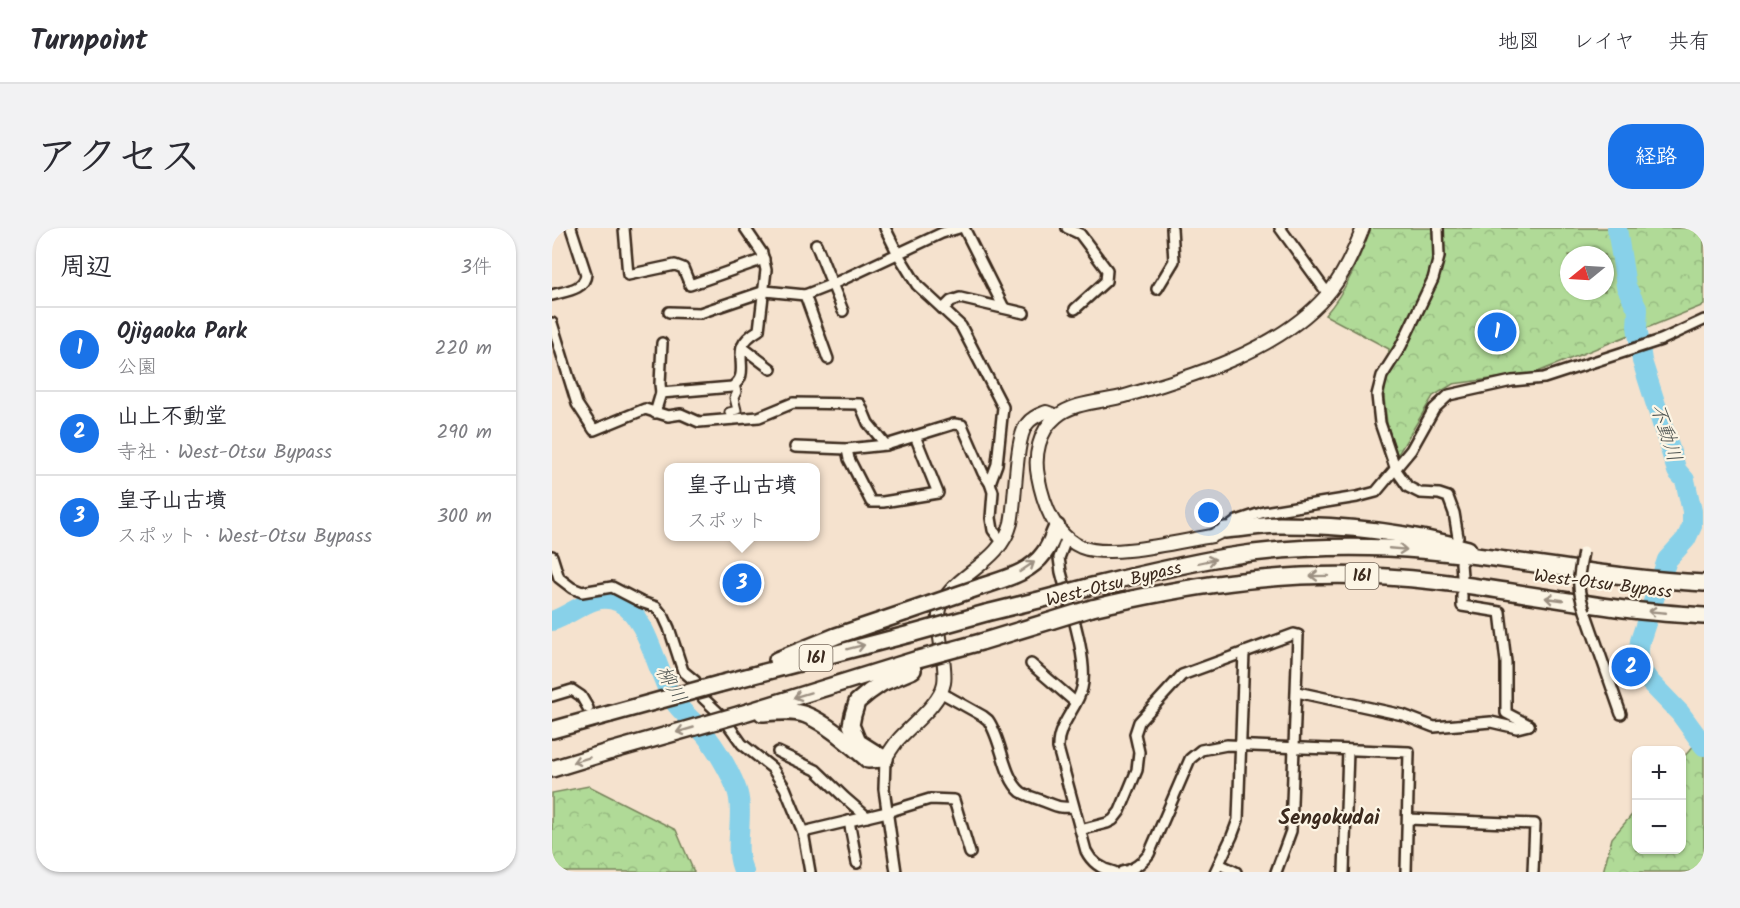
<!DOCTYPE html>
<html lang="ja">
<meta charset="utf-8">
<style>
body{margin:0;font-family:Kalam,"Klee One",sans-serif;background:#f2f2f3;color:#2b2b33}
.controls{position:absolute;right:18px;bottom:18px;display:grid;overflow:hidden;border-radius:12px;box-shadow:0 2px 4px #0004}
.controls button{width:54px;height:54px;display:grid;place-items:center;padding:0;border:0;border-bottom:2px solid #e1e1e2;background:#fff;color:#2b2b33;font:30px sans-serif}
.compass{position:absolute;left:1008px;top:18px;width:54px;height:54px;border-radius:50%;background:#fff;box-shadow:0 2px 4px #0004;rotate:252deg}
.you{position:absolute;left:657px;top:285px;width:21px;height:21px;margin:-15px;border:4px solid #fff;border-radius:50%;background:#1a73e8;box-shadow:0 0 0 9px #1a73e833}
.badge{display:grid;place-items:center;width:39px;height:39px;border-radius:50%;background:#1a73e8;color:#fff;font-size:20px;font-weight:700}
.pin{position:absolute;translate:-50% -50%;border:3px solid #fff;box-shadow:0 2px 6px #0006}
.popup{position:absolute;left:112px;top:235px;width:156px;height:78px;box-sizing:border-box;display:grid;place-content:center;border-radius:12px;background:#fff;filter:drop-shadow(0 2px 4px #0005);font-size:20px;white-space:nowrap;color:#7c7c81}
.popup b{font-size:22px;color:#2b2b33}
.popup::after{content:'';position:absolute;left:50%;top:100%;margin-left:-12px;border:12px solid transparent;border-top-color:#fff}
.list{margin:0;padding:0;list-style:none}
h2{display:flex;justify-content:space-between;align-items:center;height:78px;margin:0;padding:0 24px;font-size:26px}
h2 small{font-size:20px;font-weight:400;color:#7c7c81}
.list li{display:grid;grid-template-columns:39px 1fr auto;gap:18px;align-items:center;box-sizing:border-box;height:84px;padding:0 24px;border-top:2px solid #e1e1e2}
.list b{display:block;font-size:22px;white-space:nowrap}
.list p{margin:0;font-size:20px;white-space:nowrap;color:#7c7c81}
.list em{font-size:20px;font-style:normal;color:#7c7c81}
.map{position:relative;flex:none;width:1152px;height:644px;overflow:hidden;border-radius:24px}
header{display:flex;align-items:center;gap:36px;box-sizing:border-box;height:84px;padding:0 30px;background:#fff;border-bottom:2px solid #e1e1e2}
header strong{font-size:28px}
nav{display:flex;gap:33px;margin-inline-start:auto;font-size:21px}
.intro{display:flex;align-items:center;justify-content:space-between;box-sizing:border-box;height:144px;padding:0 36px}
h1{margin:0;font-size:42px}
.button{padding:15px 27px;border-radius:24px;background:#1a73e8;color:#fff;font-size:21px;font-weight:700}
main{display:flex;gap:36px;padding:0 36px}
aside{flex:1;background:#fff;border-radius:24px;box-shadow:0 2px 4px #0004}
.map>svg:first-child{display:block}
</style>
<header>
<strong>Turnpoint</strong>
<nav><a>地図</a><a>レイヤ</a><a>共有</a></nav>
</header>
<div class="intro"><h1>アクセス</h1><a class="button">経路</a></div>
<main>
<aside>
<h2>周辺<small>3件</small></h2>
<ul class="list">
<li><span class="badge">1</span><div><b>Ojigaoka Park</b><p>公園</p></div><em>220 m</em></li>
<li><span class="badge">2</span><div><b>山上不動堂</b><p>寺社 · West-Otsu Bypass</p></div><em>290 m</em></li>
<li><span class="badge">3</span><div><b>皇子山古墳</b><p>スポット · West-Otsu Bypass</p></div><em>300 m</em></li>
</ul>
</aside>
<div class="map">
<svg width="1152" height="644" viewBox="0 0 1152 644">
<defs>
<pattern id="forest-crowns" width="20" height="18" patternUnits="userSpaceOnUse" patternTransform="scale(1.5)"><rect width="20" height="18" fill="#b0da97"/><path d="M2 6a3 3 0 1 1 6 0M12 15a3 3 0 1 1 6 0" fill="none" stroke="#98bb82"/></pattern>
</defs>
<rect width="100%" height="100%" fill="#f5e2ce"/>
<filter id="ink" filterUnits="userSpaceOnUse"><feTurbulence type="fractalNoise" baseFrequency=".0167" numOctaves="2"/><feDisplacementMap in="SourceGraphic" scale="12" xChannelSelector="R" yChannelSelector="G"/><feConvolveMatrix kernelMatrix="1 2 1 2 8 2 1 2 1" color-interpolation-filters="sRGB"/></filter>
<g filter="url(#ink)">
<g fill="url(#forest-crowns)" stroke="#76825a" stroke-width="1.5" fill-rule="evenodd">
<path d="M819,0H1152V77L983,145L901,156L881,168L845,228L835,195L832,170L837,121L773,87C795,62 807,31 819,0ZM1017,27H1053V63H1017Z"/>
<path d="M1152,506V644H1051L1060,610L1084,582V622H1130V531Z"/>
<path d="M37,558L124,602L142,644H0V565Z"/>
</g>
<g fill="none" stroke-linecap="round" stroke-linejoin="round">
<g stroke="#88d1e9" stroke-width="20">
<path d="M1065,0L1074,58L1086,82L1085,98L1090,133L1125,243L1133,252L1140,283V298L1134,311L1115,332L1088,413L1085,436L1098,454L1128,485L1152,518"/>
<path d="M0,393C23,386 42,362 67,374C97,389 104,445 122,473C129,484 142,493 150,503C162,516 185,554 187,571C191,594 181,623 192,644"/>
</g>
<defs>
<path id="pedestrian" d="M180,192L177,184L185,182L182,170L185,164L183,157"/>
<g id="minor">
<path d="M72,0L76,47L123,37L131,40L138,57L212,31"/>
<path d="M333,0L346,26L365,57L409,98L451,179L445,236L438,255"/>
<path d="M412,0L452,80"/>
<path d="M515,0L528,6L555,42L554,53L523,81"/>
<path d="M728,0L776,66"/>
<path d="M886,0L887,29L881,51L849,118L830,148L825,167L828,195L844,242L856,259L868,265L887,266L896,269L902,285L906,309"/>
<path d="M264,16L291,83"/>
<path d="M605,61L622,33L620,0"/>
<path d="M0,67C13,63 33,62 34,46L19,0"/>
<path d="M253,67L276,131"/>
<path d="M391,81L399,73L408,70L472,85"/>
<path d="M117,84L148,85L213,63L253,67L281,56L390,5L407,0"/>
<path d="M0,95L25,176L42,202L93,181L116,188L129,186L147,194L207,189L241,175L308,176L316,195L334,217L402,196L410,197L431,245L438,255L441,264L439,290L441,302L450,314"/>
<path d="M190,119L219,141"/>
<path d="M109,165L108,156L110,115"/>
<path d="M103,185L109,165L180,159C196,148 186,135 190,119C193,111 200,106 207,102L214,42L210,25L193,0"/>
<path d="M243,219L295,221L334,217"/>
<path d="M295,221L297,231L319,274H331L386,265L363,208"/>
<path d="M675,301L685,293L712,284L805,269L824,264L859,222L882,181L897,167L960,153L992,150L1109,112L1152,92"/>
<path d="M515,309L507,330L509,344C516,372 537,433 530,460C525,481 505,497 506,520L534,623C540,635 549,641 562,644"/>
<path d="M0,328L7,350L20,360L30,364L60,359L89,374L104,379L112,389L117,400L131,443L143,453L151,470L170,488L190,516L220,540L233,560L251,604L335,584L378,571L402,572L418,625"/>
<path d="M909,335L910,348"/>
<path d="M910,367V378L948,384L954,434V485L977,497"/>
<path d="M1033,383L1069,486"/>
<path d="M479,436L523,474"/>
<path d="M388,464L431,488L436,492C450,511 451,549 469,564C475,568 484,570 491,573C505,578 505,580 521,579"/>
<path d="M745,464L851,487L882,499L939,494L965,500L977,497"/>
<path d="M0,468L20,462L29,468L36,480"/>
<path d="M226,524L264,542L293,570L315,589"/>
<path d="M333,531L332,561L344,644"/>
<path d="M856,591L983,596L981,644"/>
<path d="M297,593L305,635"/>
<path d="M528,602L555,595L561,592L568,583L585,542L587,524L583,506L587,494L630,447L742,406L746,407L739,603L724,644"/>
<path d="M251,604L258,644"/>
<path d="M667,636L684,644"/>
<path d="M570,644C582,642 590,635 597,626L638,531L649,522L675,517L857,524L854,644"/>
<path d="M663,644L680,608L686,592L692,424"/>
<path d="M792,644L796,522"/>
</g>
<g id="tertiary">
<path d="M673,302L660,308C628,313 559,331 529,319C502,307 491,275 486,248C482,228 487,203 504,189C521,174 551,174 573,168C641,148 726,123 774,68C791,49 802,23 811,0"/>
<path d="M333,531C337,525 341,518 346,512C359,497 388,476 392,455C396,432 379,395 391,373C407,344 449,334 459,295C464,273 463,210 475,196C480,189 487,187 494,184L505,188"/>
</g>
<g id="trunk">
<path d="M673,302C691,301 710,297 728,297C792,297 855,304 916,321"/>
<path d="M428,359C451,351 477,346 492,325C498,318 501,307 505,299"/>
<path d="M536,359C582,348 627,337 673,329C727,320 782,318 836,320C942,325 1046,350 1152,355"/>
<path d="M540,380C633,358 723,344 819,348C906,352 993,371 1080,382C1104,385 1128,386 1152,388"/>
<path d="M434,385L491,371"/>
<path d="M429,414L498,393"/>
<path d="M225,432L284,408L355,384"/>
<path d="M167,456L362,405"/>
<path d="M210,485C224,484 241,482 254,487C275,495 300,518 316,532L333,531"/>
<path d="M189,486L366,431"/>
<path d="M0,502L58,486"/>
<path d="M333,531L306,514L299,497L301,487L305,474L317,464L330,455L361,442"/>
<path d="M0,541L59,523"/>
</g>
</defs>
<use href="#pedestrian" stroke="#3b2a1e" stroke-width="11"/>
<use href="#minor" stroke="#3b2a1e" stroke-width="14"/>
<use href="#tertiary" stroke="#3b2a1e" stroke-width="16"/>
<use href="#trunk" stroke="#3b2a1e" stroke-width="20"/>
<use href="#pedestrian" stroke="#fcf5e5" stroke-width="7"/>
<use href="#minor" stroke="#fcf5e5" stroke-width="9"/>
<use href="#tertiary" stroke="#fcf5e5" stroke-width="12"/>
<use href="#trunk" stroke="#fcf5e5" stroke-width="15"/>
<defs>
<path id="minor-bridge" d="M1031,324C1026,350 1024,358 1033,383"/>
<g id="trunk-bridge">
<path d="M491,371L536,359"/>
<path d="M355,384L428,359"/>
<path d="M498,393L540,380"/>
<path d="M362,405L434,385"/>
<path d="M366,431L429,414"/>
<path d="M58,486L167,456"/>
<path d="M59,523L189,486"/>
</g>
</defs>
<use href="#minor-bridge" stroke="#3b2a1e" stroke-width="14" stroke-linecap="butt"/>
<use href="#trunk-bridge" stroke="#3b2a1e" stroke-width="20" stroke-linecap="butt"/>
<use href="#minor-bridge" stroke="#fcf5e5" stroke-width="9"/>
<use href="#trunk-bridge" stroke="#fcf5e5" stroke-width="15"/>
</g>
<defs><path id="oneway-shaft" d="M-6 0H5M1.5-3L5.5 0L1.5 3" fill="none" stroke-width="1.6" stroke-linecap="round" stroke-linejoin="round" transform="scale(1.5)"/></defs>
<g stroke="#9c9082">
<use href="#oneway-shaft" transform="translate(846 321) rotate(5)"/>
<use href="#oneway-shaft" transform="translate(655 333) rotate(-12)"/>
<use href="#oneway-shaft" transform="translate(475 339) rotate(-34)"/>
<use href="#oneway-shaft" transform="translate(767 348) rotate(179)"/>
<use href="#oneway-shaft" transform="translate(1002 371) rotate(-172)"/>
<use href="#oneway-shaft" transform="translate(1105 384) rotate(-175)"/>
<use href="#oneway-shaft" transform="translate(304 419) rotate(-14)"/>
<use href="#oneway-shaft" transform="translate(250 467) rotate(163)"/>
<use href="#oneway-shaft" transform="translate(133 502) rotate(164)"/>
<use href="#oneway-shaft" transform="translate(29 532) rotate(163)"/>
</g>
</g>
<g text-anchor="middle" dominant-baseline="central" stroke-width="4.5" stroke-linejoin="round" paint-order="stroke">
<g fill="#fcf5e5" stroke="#75675a" stroke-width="1.5">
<rect x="793.5" y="335" width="33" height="26" rx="4.5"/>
<rect x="247.5" y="417" width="33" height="26" rx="4.5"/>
</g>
<g font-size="16" font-weight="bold" fill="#3b2a1e">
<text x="810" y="348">161</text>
<text x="264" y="430">161</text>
</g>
<g font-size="18" fill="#3b2a1e" stroke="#fcf5e5">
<text transform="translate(562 357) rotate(-14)">West-Otsu Bypass</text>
<text transform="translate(1051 357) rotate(7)">West-Otsu Bypass</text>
</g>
<g font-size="20" font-style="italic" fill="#4e5451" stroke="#fcf5e5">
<text transform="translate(1113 205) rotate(72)">不動川</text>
<text transform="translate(118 457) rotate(61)">柳川</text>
</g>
<g font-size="21" font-weight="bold" fill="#3b2a1e" stroke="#fcf5e5">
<text x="777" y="590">Sengokudai</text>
</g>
</g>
</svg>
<div class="controls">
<button>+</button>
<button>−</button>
</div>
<svg class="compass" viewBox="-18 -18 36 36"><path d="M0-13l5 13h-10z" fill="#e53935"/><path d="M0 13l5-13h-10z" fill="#7c7c81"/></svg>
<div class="you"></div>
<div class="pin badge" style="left:945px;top:104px">1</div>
<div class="pin badge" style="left:1079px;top:439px">2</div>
<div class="pin badge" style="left:190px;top:355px">3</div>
<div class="popup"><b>皇子山古墳</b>スポット</div>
</div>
</main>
